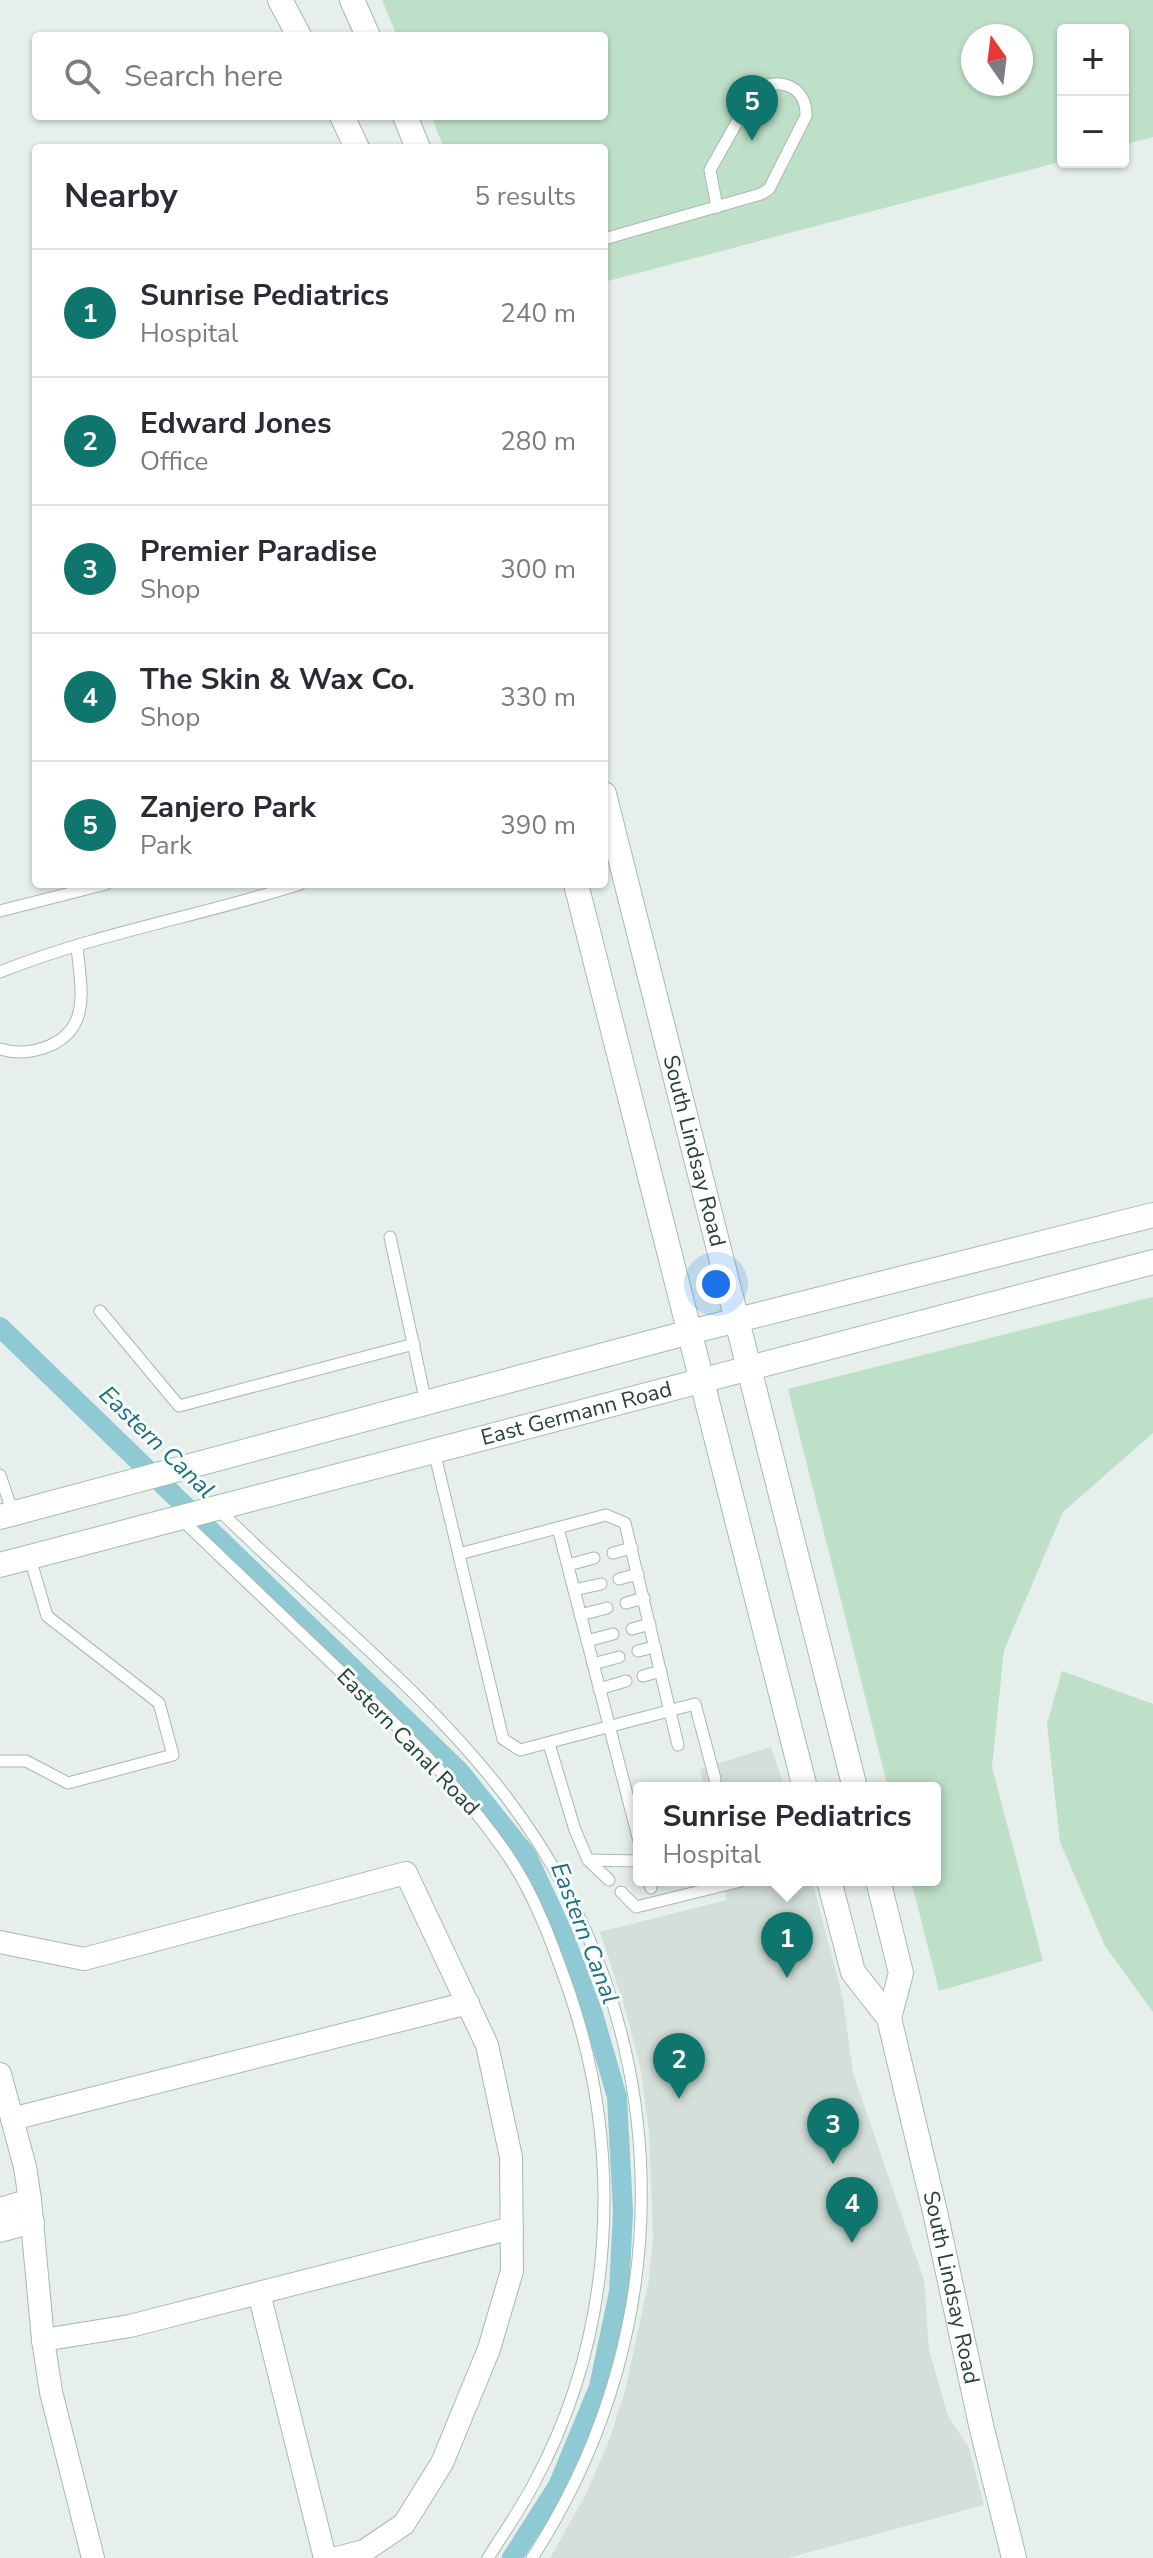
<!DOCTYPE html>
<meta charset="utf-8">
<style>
body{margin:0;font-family:"Nunito Sans",sans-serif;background:#f7f7f7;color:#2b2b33}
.controls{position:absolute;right:24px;top:24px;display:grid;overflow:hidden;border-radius:8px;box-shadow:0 2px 6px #0004}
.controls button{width:72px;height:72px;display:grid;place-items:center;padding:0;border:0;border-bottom:2px solid #e1e1e2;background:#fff;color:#2b2b33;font:40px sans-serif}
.compass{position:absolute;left:961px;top:24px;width:72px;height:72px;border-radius:50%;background:#fff;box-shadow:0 2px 6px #0004;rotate:346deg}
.you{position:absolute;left:716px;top:1284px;width:28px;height:28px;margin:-20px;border:6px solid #fff;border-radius:50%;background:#1a73e8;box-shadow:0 0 0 12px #1a73e833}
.badge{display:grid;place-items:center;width:52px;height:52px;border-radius:50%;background:#0f766e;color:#fff;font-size:26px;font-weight:700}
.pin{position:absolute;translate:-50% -66px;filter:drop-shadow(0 2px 4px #0008)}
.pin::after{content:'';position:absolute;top:42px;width:28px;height:24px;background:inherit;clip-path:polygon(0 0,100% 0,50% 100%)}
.popup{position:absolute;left:633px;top:1782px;width:308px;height:104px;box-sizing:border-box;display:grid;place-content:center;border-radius:8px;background:#fff;filter:drop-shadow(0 2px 6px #0005);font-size:26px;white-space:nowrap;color:#7c7c81}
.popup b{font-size:30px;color:#2b2b33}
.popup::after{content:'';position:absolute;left:50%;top:100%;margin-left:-16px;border:16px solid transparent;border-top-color:#fff}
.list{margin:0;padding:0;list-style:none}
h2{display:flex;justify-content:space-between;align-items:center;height:104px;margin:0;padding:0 32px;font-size:34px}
h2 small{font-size:26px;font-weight:400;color:#7c7c81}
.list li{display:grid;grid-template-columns:52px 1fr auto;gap:24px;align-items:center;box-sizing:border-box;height:128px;padding:0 32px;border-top:2px solid #e1e1e2}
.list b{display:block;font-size:30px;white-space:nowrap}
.list p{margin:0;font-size:26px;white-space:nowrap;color:#7c7c81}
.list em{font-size:26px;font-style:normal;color:#7c7c81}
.icon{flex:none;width:44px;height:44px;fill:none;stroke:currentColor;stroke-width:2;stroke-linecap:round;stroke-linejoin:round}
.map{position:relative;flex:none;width:1153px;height:2558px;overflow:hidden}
.search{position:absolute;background:#fff;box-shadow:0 2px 6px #0004;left:32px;top:32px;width:576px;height:88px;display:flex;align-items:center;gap:20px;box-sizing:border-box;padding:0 28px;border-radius:8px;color:#7c7c81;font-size:30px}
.panel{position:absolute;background:#fff;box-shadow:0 2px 6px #0004;left:32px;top:144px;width:576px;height:744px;border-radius:8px}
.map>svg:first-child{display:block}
</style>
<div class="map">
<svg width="1153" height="2558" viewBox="0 0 1153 2558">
<rect width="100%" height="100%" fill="#e6efeb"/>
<g fill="#d4dfda">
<path d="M771,1747L785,1788H704L700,1769Z"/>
<path d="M723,1880H812L843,1999L853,2073L924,2280L929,2350L948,2416L969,2448L984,2505L788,2558H550L587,2492L610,2438L625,2391L649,2280L653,2236L649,2132L640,2066L625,2008L600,1932L727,1900Z"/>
</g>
<g fill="#bfe0c8" fill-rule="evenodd">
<path d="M382,0H1153V137L1123,145V30H1063V161L604,282V148H444L431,116H604V36H397ZM973,36H1021V84H973Z"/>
<path d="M1153,1297V1433L1063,1512L1004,1650L992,1767L1043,1961L939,1991L911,1880H935V1788H888L788,1389Z"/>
<path d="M1062,1671L1153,1704V2012L1105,1946L1060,1842L1047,1724Z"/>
</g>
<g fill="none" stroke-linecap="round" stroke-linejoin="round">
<path stroke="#8ec9d4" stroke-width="20" d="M0,1327L460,1772L527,1856L564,1936L593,2014L617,2097L623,2211L619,2292L599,2387L558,2486L512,2558"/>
<defs>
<g id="service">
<path d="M604,239L761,194L769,189L806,116C807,85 776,75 754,92L710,170L717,207"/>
<path d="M0,911L106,884"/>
<path d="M0,972C97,933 201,916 300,884"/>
<path d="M0,1049C16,1054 34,1052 49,1046C93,1027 80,985 77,946"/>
<path d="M390,1237L426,1403"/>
<path d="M100,1311L179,1406L414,1344"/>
<path d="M434,1451L503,1739L520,1750L695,1704L715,1779"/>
<path d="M0,1475L13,1513"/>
<path d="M216,1507C313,1604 424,1689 507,1798C678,2023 685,2323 532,2558"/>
<path d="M180,1518C233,1568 286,1619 339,1670C398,1726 457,1783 504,1850C534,1892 553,1945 570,1994C624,2154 615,2335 533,2485C520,2510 503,2534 488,2558"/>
<path d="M558,1528L639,1841"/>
<path d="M613,1553L632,1548"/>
<path d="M459,1554L606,1515L625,1523L678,1745"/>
<path d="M568,1565L594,1558"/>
<path d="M619,1579L638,1574"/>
<path d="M574,1590L601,1584"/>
<path d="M626,1603L644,1598"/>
<path d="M580,1615L607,1608"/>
<path d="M632,1629L650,1624"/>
<path d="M587,1641L613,1634"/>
<path d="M638,1651L655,1647"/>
<path d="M593,1664L619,1657"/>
<path d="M643,1676L661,1671"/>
<path d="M599,1689L626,1681"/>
<path d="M549,1744L575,1830L588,1860L609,1880"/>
<path d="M0,1761H26L68,1783L173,1755L159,1703L47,1616L30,1558"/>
<path d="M588,1860L639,1861"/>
<path d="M649,1880L651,1888"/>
<path d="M621,1892L636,1907L741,1881"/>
</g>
<g id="minor">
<path d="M0,1942L84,1959L406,1873L487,2045L511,2157L512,2271L489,2349L442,2463L404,2524L364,2551L337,2558"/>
<path d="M0,2074L25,2167L30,2200L43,2340L51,2392L93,2558"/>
<path d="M12,2119L468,2003"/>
<path d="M0,2209L30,2200"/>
<path d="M0,2231L33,2222"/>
<path d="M259,2293L325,2558"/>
<path d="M43,2340L130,2326L512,2228"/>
</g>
<g id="secondary">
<path d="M280,0L299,36"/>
<path d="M352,0L368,36"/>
<path d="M342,116L357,148"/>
<path d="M405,116L418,148"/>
<path id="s1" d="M604,794L855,1788"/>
<path d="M576,884L805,1788"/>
<path d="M0,1517L690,1332L1153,1215"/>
<path id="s2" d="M0,1565L1153,1262"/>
<path id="s3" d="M829,1880L853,1972L889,2018L935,2212L981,2425L1014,2558"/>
<path d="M878,1880L901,1973L889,2018"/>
</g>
</defs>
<use href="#service" stroke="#a8b8b2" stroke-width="13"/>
<use href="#minor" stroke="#a8b8b2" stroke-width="24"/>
<use href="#secondary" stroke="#a4bbb3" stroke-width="26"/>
<use href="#service" stroke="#fff" stroke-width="11"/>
<use href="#minor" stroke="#fff" stroke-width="22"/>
<use href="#secondary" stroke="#fff" stroke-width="24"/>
</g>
<g text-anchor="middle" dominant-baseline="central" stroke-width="6" stroke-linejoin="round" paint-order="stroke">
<g font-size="22" fill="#24423a" stroke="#f7fbf9">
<text stroke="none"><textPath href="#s1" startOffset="368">South Lindsay Road</textPath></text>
<text stroke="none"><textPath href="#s2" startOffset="596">East Germann Road</textPath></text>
<text transform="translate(408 1742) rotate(46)">Eastern Canal Road</text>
<text stroke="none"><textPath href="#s3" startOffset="430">South Lindsay Road</textPath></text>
</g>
<g font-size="24" font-style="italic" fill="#1c6f80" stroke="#f7fbf9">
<text transform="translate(157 1442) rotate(44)">Eastern Canal</text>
<text transform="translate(585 1933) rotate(69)">Eastern Canal</text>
</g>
</g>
</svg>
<div class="controls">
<button>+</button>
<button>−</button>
</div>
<svg class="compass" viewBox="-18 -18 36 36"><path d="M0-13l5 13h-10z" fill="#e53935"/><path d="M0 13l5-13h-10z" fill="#7c7c81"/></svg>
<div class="you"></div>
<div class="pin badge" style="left:787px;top:1978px">1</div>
<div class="popup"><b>Sunrise Pediatrics</b>Hospital</div>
<div class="pin badge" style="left:679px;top:2099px">2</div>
<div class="pin badge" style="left:833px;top:2164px">3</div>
<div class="pin badge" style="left:852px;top:2243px">4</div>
<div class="pin badge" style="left:752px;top:141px">5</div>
<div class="search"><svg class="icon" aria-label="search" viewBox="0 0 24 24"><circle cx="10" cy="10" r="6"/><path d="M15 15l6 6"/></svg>Search here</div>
<section class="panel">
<h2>Nearby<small>5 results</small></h2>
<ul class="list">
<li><span class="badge">1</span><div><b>Sunrise Pediatrics</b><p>Hospital</p></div><em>240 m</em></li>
<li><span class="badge">2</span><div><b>Edward Jones</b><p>Office</p></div><em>280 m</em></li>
<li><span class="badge">3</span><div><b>Premier Paradise</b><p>Shop</p></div><em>300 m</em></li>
<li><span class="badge">4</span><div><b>The Skin &amp; Wax Co.</b><p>Shop</p></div><em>330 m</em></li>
<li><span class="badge">5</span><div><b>Zanjero Park</b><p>Park</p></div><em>390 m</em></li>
</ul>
</section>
</div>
